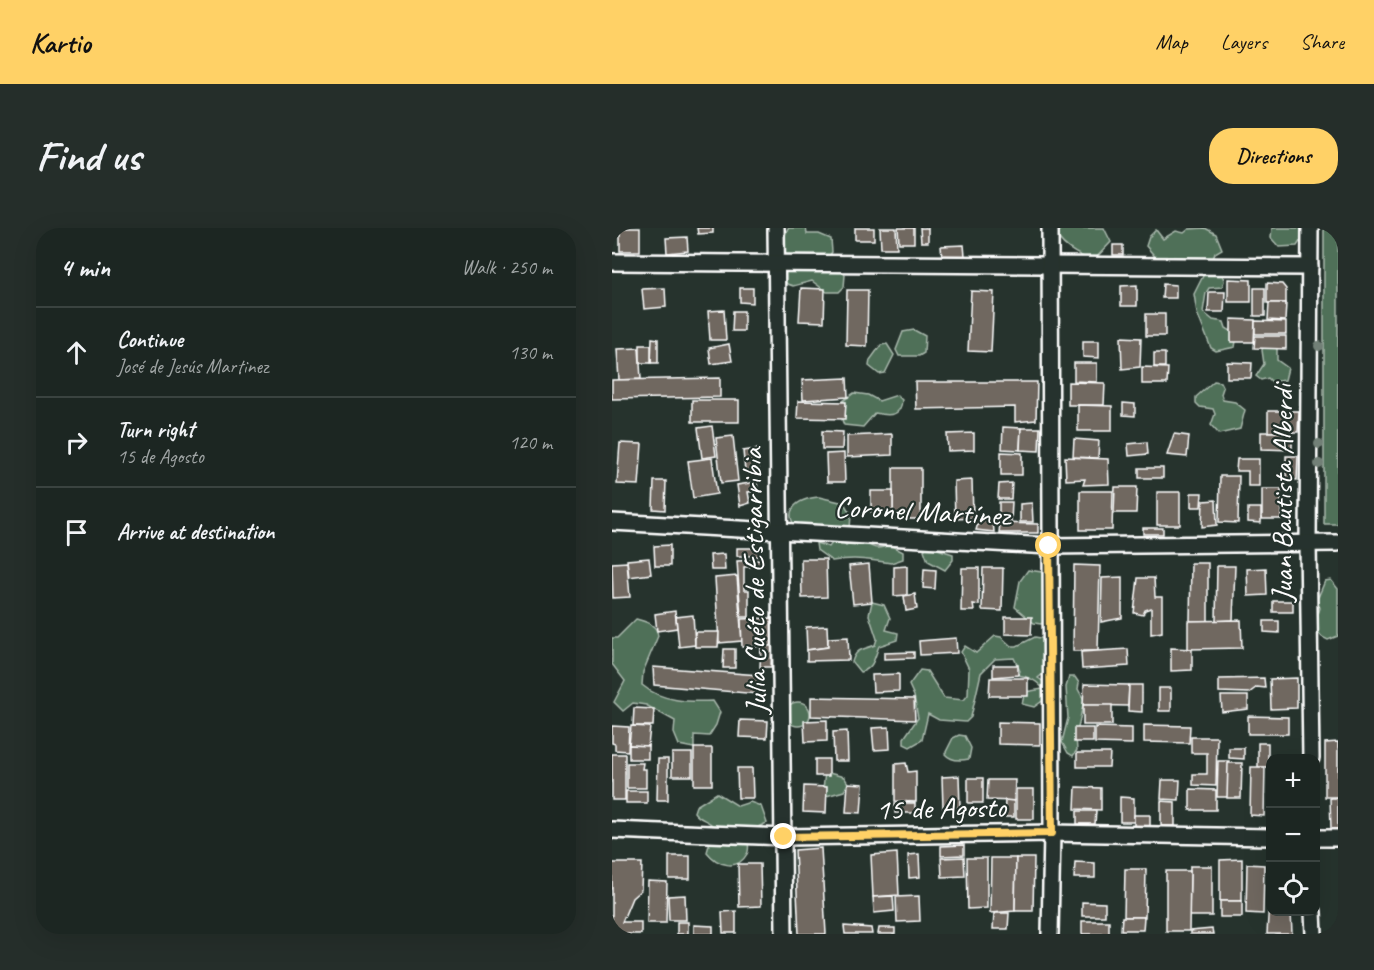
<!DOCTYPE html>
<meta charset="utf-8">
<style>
body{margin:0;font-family:Caveat,sans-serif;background:#252e2a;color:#f1f3f6}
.controls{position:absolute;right:18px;bottom:18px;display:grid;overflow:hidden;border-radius:12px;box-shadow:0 6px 24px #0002}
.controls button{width:54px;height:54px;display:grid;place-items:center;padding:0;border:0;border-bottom:2px solid #3a4340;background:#1c2622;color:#f1f3f6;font:30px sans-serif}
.stop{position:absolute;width:18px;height:18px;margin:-14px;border:4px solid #ffd166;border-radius:50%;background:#fff}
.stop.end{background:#ffd166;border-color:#fff;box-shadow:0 2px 6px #0008}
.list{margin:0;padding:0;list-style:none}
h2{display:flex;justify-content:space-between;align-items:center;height:78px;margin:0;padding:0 24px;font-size:26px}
h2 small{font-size:20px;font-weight:400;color:#a0a5a5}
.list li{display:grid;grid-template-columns:39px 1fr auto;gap:18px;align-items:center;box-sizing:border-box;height:90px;padding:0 24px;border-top:2px solid #3a4340}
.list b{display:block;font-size:22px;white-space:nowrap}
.list p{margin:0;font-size:20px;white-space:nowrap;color:#a0a5a5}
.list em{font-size:20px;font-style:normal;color:#a0a5a5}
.icon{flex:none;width:33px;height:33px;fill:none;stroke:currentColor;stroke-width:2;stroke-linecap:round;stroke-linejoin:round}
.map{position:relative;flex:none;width:726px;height:706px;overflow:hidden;border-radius:24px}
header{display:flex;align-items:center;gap:36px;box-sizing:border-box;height:84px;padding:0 30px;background:#ffd166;color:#111}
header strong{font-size:28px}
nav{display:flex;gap:33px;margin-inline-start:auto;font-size:21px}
.intro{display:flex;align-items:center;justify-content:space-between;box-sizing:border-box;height:144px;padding:0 36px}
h1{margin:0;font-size:42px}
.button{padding:15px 27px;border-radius:24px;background:#ffd166;color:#111;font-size:21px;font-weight:700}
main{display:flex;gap:36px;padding:0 36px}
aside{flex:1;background:#1c2622;border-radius:24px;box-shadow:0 6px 24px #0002}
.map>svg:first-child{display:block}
</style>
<header>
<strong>Kartio</strong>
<nav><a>Map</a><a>Layers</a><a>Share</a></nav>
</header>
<div class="intro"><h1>Find us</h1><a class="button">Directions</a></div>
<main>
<aside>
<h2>4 min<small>Walk · 250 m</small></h2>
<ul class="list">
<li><svg class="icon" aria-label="ahead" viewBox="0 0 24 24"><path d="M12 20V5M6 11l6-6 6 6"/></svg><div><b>Continue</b><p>José de Jesús Martinez</p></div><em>130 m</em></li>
<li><svg class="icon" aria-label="right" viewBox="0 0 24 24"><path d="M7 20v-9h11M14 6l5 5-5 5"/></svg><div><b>Turn right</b><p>15 de Agosto</p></div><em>120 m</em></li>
<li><svg class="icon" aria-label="arrive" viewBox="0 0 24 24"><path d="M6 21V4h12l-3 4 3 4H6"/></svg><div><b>Arrive at destination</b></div></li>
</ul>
</aside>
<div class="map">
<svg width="726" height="706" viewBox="0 0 726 706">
<rect width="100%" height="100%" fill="#26332d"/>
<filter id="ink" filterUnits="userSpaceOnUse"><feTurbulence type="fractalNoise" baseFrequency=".0167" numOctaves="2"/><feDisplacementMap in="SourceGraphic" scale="12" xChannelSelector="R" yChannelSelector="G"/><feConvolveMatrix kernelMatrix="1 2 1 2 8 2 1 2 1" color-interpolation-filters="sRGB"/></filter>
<g filter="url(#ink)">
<g fill="#507059" stroke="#a8b8ac" stroke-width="1.5">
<path d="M176,0H194L195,6H207L219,11L220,24L216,30L233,47L232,59L227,64H215L200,53L181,58L175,56L172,51L175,31L167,22Z"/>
<path d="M442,0H492L499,14L482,32C467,29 445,16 442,0Z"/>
<path d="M593,0L604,6L610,21L603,25L601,31L546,32L534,18L537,9L544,2L551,11L564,3L572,5L577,1Z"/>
<path d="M660,0H692V7L685,18L667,19L659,10Z"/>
<rect x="712" y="0" width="14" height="296"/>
<path d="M596,38L609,40L612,53L610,59L597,60L594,65L591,84L601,92L612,94L614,100L625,107L623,119L604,123L599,120L585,85L582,66Z"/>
<path d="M302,102L313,108L312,125L307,128H287L284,122L291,104Z"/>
<path d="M275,116L282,127L273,145L267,146L257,138L258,132L269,117Z"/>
<path d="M652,117L665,120V132L676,140L673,152L660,154L656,150L649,152L644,148L652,136L650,122Z"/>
<path d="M602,153L608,154L611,160L609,166L611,172L623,174L633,182L628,201L607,206L599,197L603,186L601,181L588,179L584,175V169Z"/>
<path d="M242,165L256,167L267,173L285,167L290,172C289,189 277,188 263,185L251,199L232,197C228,190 230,181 231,173Z"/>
<path d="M207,269L232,275L239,287L238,300L188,304C168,284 184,271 207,269Z"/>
<path d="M224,310L234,317L244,311H250C260,321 264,322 278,317L291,324V331L279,335C257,332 244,329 220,333L205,322L204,315L217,319Z"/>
<path d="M316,318L341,326V332L333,342L316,333L312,322Z"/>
<path d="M416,342L430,344L448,380L445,386L429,396L422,395L403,379L408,353Z"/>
<path d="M719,352L726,361V408L716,412L710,409L702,399L708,380L705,372L713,353Z"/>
<path d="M260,374L272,377L278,390L274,402L286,405L285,412L267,418C262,430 262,441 248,444L240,434C244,420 251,422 263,417L265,411L257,387Z"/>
<path d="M24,391C34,394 45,396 46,408L31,444L30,457C50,474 77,474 101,473L108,484L104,497L97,508L82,507V520L67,517L62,505L63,493L34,477L21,475L11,483L2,474L13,453L0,436V410H5Z"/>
<path d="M383,408L389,409L399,418H405L423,409L434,411L437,441L426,450L435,456L433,471L422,479L410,476L413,464L431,461C426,453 415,448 406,447L408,443L402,430L383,431L369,445L359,489L354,494L327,492L316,486L310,512L298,519L292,516V510L306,490L302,468L297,457L308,442L315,443L332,470L352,472L356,467L357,441L349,424L353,418L364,425Z"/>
<path d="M457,449H463L467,455L466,461L472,472L464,509L465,522L461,528L456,525L450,514L456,490L454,459Z"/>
<circle cx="186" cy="486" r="12"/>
<path d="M347,507L353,508L359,520L357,531C348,533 339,533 333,526L341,510Z"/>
<path d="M213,544L232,549L236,555L232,563L214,568L211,562Z"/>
<path d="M105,565L126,578L138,574L149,578L155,595L136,603C134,610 139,620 135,626C125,644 105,637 95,624L102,599C96,591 88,593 82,584L84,578Z"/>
</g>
<g fill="#706861" stroke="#fff" stroke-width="1.5">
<rect x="8" y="0" width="20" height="23"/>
<path d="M85,0H101V5L86,6Z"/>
<rect x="243" y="0" width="19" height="12"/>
<path d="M268,0H284L285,20H269Z"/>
<path d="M286,0H302V15H287Z"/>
<path d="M308,0H316V14H309Z"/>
<path d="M75,9L76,23L55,25L54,10Z"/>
<path d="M352,17L353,28L330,29L329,18Z"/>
<rect x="501" y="17" width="10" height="10"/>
<path d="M616,51L639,52V74H616Z"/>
<path d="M655,55L670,56L674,61V75H655Z"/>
<path d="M551,56L564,57V70H550Z"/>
<path d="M525,57V78H509V58Z"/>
<path d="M53,60L54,79L32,81L30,61Z"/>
<path d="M128,60H141V75L128,74Z"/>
<path d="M189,60L213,61L212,94L187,93Z"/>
<rect x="642" y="60" width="11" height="28"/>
<path d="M235,62H256L255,118L234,117Z"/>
<path d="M359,63L382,64L379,124L356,123Z"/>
<path d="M597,64H613L612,84H596Z"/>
<path d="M657,75H674L673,93L656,92Z"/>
<path d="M112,82L114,112H98L96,83Z"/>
<path d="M121,83H132V103H120Z"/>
<rect x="534" y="86" width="19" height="22"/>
<path d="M619,91L643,92L642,114H619Z"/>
<path d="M643,93L674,94V106H643Z"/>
<path d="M643,108H674V121L642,120Z"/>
<path d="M509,109L529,110L528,139L510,141Z"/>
<path d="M40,110L46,111V135H39Z"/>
<path d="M471,113H487V130L471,129Z"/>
<path d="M117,116L120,133L99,136L97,120Z"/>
<rect x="28" y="117" width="11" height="18"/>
<path d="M27,120L29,151L7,152L5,121Z"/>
<rect x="542" y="125" width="11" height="14"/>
<path d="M615,134L640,135L639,150H615Z"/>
<path d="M462,135H485V154L462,153Z"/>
<path d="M530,139L556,140L555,156H530Z"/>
<path d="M108,150V169L0,171V152Z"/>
<path d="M235,150L236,169L191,172L190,152Z"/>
<path d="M303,154H425L424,192L403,194V179L304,181Z"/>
<path d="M456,154L493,155L492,177H456Z"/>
<rect x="80" y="172" width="47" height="22"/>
<path d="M186,173L234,174L233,191L185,190Z"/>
<path d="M511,175L523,176V188L511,187Z"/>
<path d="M466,177L500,178V203H466Z"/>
<path d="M656,183H687L686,204H656Z"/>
<path d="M100,198L104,228L90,230L86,200Z"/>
<path d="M391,199L409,200L408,222L390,221Z"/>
<path d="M409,200H428L427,223L408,222Z"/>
<path d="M210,203L231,204L230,221H210Z"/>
<path d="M649,204H680V222L649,221Z"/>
<path d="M362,205V222L336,223L335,206Z"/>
<path d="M280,206V227L235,229V208Z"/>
<path d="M562,206L577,208L575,229L555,227Z"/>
<path d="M121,208L126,253L109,255L104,210Z"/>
<path d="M462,211L487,213L486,230L461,229Z"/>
<path d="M535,214L536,226L517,228L516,216Z"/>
<path d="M8,215L30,216L27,257L5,256Z"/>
<path d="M145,221L147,242L133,243L131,223Z"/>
<path d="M389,224L410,225V247H389Z"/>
<path d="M232,225L233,254H215L214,226Z"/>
<path d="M674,228H686L685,252L674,251Z"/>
<path d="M453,229L496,231L497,256L471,257L473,251L454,252Z"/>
<path d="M100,230L105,266L81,270L76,233Z"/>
<path d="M625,231H647V258H636V243H624Z"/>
<rect x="281" y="240" width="28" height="51"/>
<rect x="527" y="240" width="24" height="10"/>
<path d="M608,248H627L626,295L607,294Z"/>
<path d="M360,252L361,290L343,291L342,253Z"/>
<path d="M42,253H54L53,282L41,281Z"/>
<path d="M145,254L146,263L136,264L138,275L128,278L125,257Z"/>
<path d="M400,255L399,271H386L387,256Z"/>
<path d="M503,259H525L524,285H502Z"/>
<rect x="650" y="261" width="19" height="30"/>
<path d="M259,263H281V283L259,284Z"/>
<path d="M468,263H501L500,302H468Z"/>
<rect x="545" y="264" width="23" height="33"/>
<path d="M579,265H590L589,279H579Z"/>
<path d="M604,272L605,297L590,299L591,273Z"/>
<path d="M387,274H400L399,294H387Z"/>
<path d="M420,275L421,294H408V276Z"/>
<path d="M636,280H649V295L636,294Z"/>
<path d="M367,292L381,293L382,304L364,302Z"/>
<path d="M388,295L426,296V305H387Z"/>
<rect x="531" y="300" width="20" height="6"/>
<path d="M58,317V338H43L42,318Z"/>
<rect x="125" y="320" width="23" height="8"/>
<path d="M112,326L113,342H99L98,327Z"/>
<path d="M37,330L39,346L17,349L15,332Z"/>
<path d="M189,331H214L215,369L190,370Z"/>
<path d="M149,332L150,338L132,339V362H137V389H129L125,333Z"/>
<path d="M15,334L18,369L1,370L0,335Z"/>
<path d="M579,335H596V393H578Z"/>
<path d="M257,336L260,374L241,376L237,338Z"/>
<path d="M462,337L488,338L486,423H461Z"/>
<path d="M295,338V367L282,368V339Z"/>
<path d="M605,338H623L621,392L604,393Z"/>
<path d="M350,340H367V377L361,376L362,383H349Z"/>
<path d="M371,340H391L390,383L370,382Z"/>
<path d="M654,340L655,367L636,368L635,341Z"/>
<path d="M312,341L324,342L323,361L311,360Z"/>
<path d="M125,348L130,413L107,415L103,350Z"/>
<path d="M510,349V390L489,394L490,350Z"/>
<path d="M526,350H542L543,369H550V404L539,406V380L533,382L531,387L522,385Z"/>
<path d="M303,366L305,381L294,383L292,368Z"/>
<rect x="661" y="373" width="20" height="11"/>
<path d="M63,383L65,400L45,403L43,386Z"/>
<path d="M81,387L83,417L67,419L64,389Z"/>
<path d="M393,389H420L419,407L393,406Z"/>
<path d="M160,390V418L130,419L129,391Z"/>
<path d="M629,392L630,420L576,421V393Z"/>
<path d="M652,393H667V405L652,404Z"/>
<path d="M215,398L216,419L195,422L194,399Z"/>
<path d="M83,404H107L106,419H83Z"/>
<path d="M236,409L237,432L195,433V422L216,419V410Z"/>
<path d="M344,410L345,425L308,427L307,413Z"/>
<path d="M149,418H160L159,439H148Z"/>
<path d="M559,420L580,421V442L559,443Z"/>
<path d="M112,421H123V440H111Z"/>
<path d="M516,421L517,438L470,441L469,424Z"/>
<path d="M302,424V430L272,431V425Z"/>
<path d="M381,437H406V447L381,449Z"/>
<path d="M41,439L147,447L146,466L42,457Z"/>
<path d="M287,446V463L261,464L260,447Z"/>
<path d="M378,450H416V468H377Z"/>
<path d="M652,450L653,460L645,459L637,465L607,464V451Z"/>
<path d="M685,450V480L659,481L658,451Z"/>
<path d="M472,456L517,457L516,478L471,477Z"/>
<path d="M517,457H530V484L516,483Z"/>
<rect x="547" y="460" width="12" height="23"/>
<path d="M609,468H636V481L610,484Z"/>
<path d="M199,469L302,471L303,492L199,488Z"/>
<rect x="471" y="477" width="29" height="20"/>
<path d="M22,480L42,481L41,498H21Z"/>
<path d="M636,488L676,489V506H636Z"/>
<path d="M128,492L156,493L155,510L127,509Z"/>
<path d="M215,492V513L193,514L192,493Z"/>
<path d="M386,494L428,495V517L386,516Z"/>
<path d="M532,497L578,498L577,515L532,514Z"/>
<path d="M0,498L17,499L16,523L3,522V516L0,515Z"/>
<path d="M19,498L38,499L36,518L17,517Z"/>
<path d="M277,499L278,521L262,522L260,500Z"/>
<path d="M483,499L520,500V516L483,515Z"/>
<rect x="462" y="500" width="19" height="14"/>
<path d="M235,503L236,533H222L221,504Z"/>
<path d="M579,509H605L604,558L581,557V546H595V525H579Z"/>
<path d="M726,514V569H713V515Z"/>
<rect x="646" y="515" width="10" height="24"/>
<path d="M17,517L36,518V531H17Z"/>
<rect x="82" y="520" width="18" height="37"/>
<path d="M617,520H632V531L617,530Z"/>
<rect x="60" y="525" width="20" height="23"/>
<path d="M465,525H498L497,539H465Z"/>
<rect x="0" y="526" width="13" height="46"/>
<path d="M46,531H56V572H45Z"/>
<rect x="203" y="531" width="14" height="17"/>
<path d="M606,533H617L616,569H605Z"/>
<path d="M15,535H31L30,541H34V560H15Z"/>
<path d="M294,535L296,544L304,543V574L283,573V536Z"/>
<path d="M616,535H630L629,570H615Z"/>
<path d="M639,539H653L652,588L638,587Z"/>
<path d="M125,540H140L141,570H126Z"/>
<path d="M347,548L348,579L331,580L330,549Z"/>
<rect x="356" y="550" width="15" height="25"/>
<path d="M376,552H403L402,573L375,572Z"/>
<path d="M550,552H568L567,572L549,571Z"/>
<path d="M236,555L251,556L249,585L234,584Z"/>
<path d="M192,558L215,559L214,585L191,584Z"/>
<path d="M464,559L489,560V582L463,581Z"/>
<rect x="404" y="561" width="18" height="30"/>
<path d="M578,561L604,562V582H578Z"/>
<rect x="14" y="563" width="21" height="12"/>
<path d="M508,569L522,570V594H508Z"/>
<path d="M718,570H726V601H719Z"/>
<path d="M393,572L402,573V589H392Z"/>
<path d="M549,573L563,574V598H549Z"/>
<rect x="283" y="575" width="20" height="10"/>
<path d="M465,583H484L483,596H465Z"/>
<rect x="522" y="587" width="16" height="11"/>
<path d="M352,617V627L329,628V618Z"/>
<path d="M209,620L214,706H187L183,622Z"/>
<path d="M285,625L287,667L261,669L259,627Z"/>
<path d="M307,626L308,649L297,650L296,627Z"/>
<rect x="57" y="628" width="21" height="23"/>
<path d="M352,629L353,648L330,649L329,630Z"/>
<path d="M355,630H375V680L356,681Z"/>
<path d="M379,630H404L403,683L378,685Z"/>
<path d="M404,630H422L421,683H403Z"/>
<path d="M630,631V673H608V632Z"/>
<path d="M463,634L483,635V650H462Z"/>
<path d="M0,635H30L29,662L20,670L10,694H29V706H0Z"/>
<path d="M126,636H148L149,678L127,679Z"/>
<path d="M635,636L652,637L651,686L634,685Z"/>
<path d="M578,638H600V688H577Z"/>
<path d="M513,641H534L533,689H512Z"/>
<path d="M554,643H578L577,703H554Z"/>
<path d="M36,653L55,654L54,695H35Z"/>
<path d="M73,667L74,692H57L56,668Z"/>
<path d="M281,668L282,683L262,685L261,669Z"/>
<path d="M307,668L308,693L285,694L284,669Z"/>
<path d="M657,672L658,684H679L680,706H655Z"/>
<rect x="608" y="673" width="22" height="16"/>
<path d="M470,674L493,675V688H470Z"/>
<path d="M124,683V705H111L110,684Z"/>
<path d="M382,685H397L396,701H381Z"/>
<path d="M510,689H532L531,702H509Z"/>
<rect x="470" y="693" width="27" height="13"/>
<rect x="65" y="694" width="11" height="12"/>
<path d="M82,697L101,698V706H82Z"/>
<path d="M232,698L259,700L260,706H233Z"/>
<path d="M267,700H283V706H266Z"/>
<path d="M600,701L601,706H578V703Z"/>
</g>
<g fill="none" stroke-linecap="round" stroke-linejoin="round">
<defs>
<g id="street">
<path d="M164,0L172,706"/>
<path d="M698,0L696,315L699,530"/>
<path d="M0,34L698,39"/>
<path d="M0,294L437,318L726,315"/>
<path d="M0,602L172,609L440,605L658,609"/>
<path d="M704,610H726"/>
<path d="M701,684L702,706"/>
<path d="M438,706L440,605L438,0"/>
</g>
</defs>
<use href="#street" stroke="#fff" stroke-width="20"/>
<use href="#street" stroke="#26332d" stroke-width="15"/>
</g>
<g fill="#728077">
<circle cx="707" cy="118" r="5"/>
<circle cx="707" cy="216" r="5"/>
<circle cx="707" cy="236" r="5"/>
</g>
</g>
<g fill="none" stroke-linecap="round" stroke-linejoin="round" filter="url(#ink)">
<path stroke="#ffd166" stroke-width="8" d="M172,609L440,605L437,318"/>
</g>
<g text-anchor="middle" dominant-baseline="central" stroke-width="4.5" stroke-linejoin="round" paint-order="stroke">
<g font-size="30" fill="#fff" stroke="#26332d">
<text transform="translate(670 265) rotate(-90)">Juan Bautista Alberdi</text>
<text transform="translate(310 283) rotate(3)">Coronel Martínez</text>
<text transform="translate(142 353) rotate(-91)">Julia Cuéto de Estigarribia</text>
<text transform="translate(329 580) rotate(-1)">15 de Agosto</text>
</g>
</g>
</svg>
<div class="controls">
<button>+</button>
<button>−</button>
<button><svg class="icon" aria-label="locate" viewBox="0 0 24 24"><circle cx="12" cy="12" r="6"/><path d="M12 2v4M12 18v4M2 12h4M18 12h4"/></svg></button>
</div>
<div class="stop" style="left:437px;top:318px"></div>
<div class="stop end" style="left:172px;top:609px"></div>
</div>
</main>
